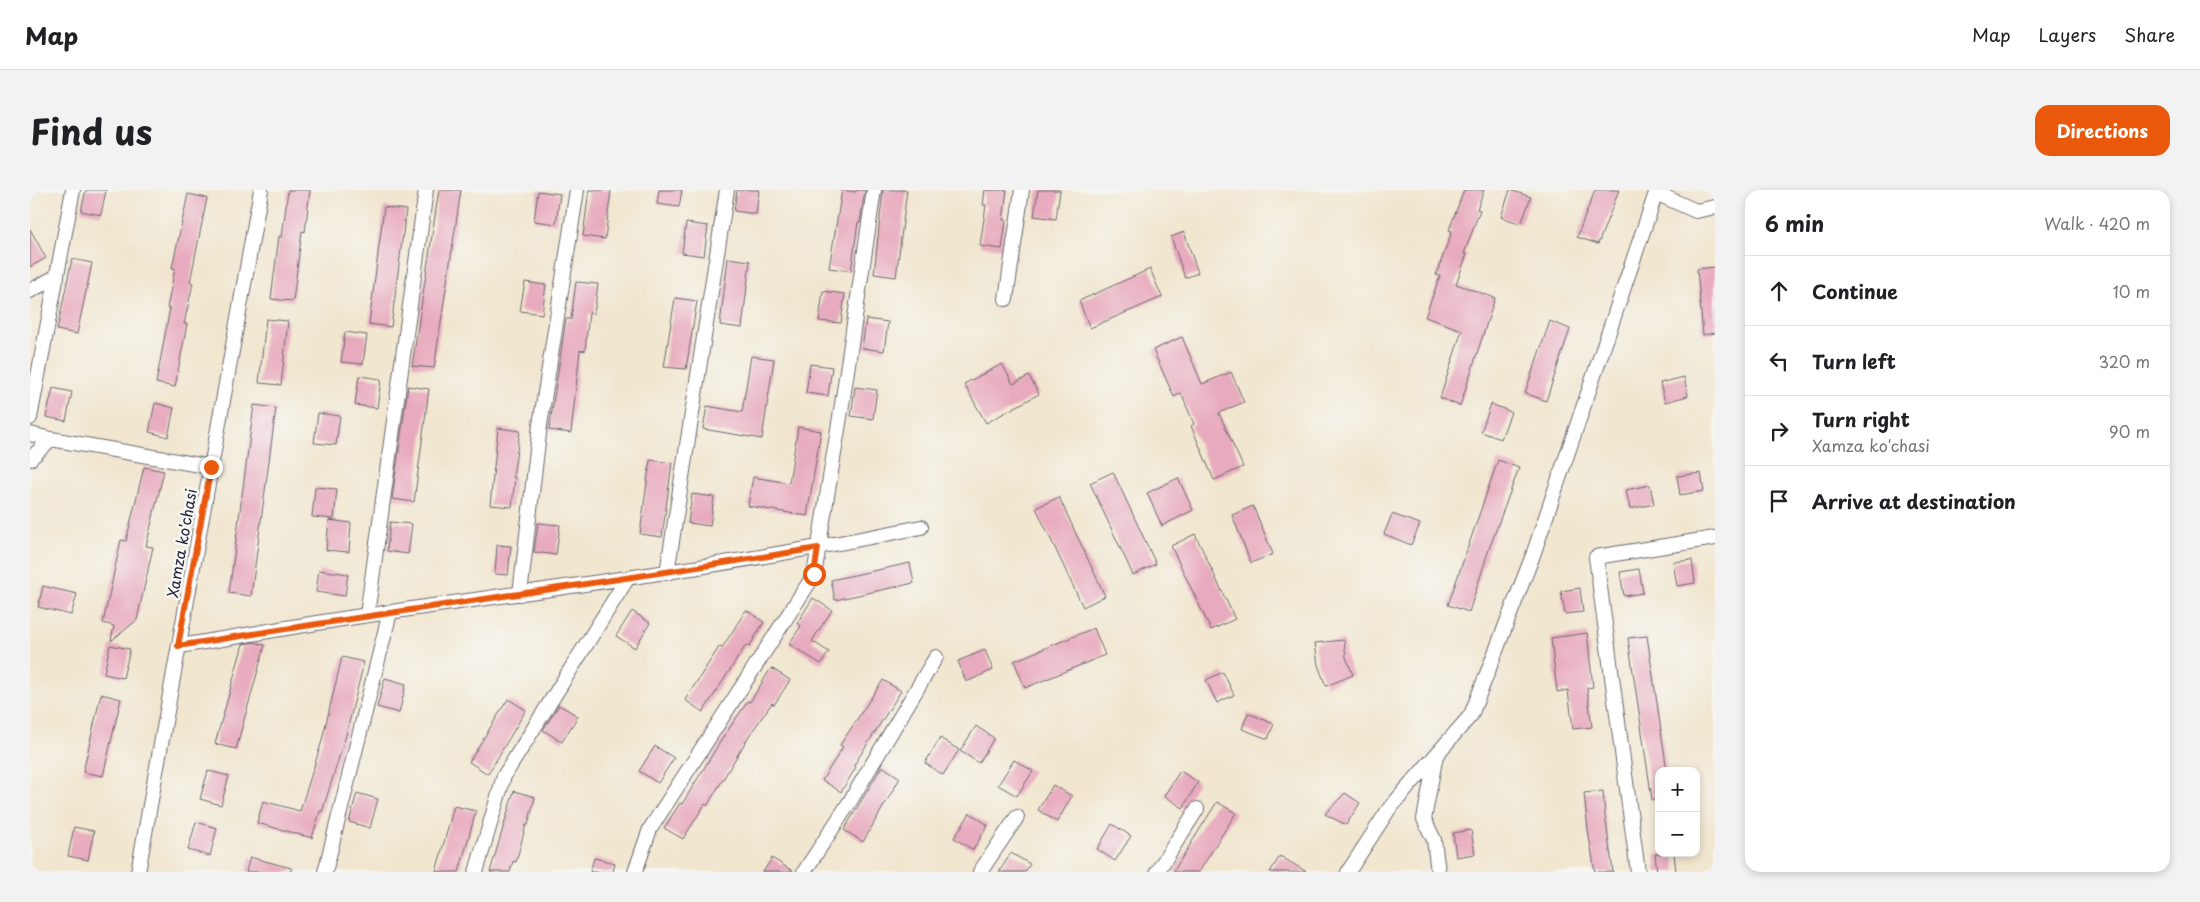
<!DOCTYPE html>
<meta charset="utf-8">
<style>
body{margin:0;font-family:"Playpen Sans",sans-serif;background:#f2f2f2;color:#202124}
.controls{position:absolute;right:15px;bottom:15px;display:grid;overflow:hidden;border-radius:10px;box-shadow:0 2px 8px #0003}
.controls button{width:45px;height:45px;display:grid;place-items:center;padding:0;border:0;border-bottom:1px solid #e0e0e0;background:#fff;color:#202124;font:25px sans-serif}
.stop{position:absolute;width:15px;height:15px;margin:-11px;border:4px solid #ea580c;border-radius:50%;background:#fff}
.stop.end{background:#ea580c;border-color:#fff;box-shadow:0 1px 5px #0008}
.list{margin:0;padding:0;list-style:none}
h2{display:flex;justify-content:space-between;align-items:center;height:65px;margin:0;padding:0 20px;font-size:21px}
h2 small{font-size:16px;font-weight:400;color:#757577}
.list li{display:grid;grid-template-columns:32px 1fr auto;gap:15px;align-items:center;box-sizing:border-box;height:70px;padding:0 20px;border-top:1px solid #e0e0e0}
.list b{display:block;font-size:19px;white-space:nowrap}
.list p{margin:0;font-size:16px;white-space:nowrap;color:#757577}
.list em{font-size:16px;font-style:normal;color:#757577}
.icon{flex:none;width:28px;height:28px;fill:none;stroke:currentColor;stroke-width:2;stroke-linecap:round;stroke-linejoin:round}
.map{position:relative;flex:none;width:1685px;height:682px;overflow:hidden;border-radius:15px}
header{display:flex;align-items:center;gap:30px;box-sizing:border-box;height:70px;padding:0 25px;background:#fff;border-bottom:1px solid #e0e0e0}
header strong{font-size:24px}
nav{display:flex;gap:28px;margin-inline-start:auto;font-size:18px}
.intro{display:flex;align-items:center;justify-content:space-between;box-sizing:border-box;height:120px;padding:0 30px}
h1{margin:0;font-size:35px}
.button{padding:12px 22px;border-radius:15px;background:#ea580c;color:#fff;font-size:18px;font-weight:700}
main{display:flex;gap:30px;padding:0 30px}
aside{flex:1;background:#fff;border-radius:15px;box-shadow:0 2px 8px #0003}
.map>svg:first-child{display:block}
</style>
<header>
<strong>Map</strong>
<nav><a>Map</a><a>Layers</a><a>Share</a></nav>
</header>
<div class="intro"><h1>Find us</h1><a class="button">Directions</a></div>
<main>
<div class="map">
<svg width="1685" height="682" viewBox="0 0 1685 682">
<rect width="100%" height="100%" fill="#f6f6f2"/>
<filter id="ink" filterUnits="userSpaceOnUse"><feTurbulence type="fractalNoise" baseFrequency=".02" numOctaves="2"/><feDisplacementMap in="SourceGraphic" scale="10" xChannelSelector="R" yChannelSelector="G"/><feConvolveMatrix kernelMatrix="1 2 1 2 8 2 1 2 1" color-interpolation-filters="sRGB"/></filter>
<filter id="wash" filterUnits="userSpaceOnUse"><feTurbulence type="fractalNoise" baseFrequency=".0096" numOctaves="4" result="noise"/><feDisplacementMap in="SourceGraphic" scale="20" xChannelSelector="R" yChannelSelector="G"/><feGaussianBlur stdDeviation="1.12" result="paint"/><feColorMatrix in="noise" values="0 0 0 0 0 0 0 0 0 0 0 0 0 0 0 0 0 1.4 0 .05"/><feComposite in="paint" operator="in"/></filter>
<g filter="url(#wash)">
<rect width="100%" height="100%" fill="#f1e6cf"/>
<g id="blocks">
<g fill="#e8aabe">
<path d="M56,0H76L71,25L51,21Z"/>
<path d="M258,0H280L275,42L272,41L263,111L241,109L249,46L252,47Z"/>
<path d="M409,0H431L404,178L382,176Z"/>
<path d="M559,0H581L575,49L553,46Z"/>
<path d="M629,0H652L649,17L627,14Z"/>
<path d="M707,0H729L726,24L704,21Z"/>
<path d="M812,0L826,2V0H835L830,32H828L821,81L799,78Z"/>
<path d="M853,0H877L866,87L844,84Z"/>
<path d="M955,0H977L973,30H976L972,59L950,56L956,15H953Z"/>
<path d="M1008,0H1030L1026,29L1004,26Z"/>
<path d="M1434,0H1454L1447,19L1450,20L1434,64H1437L1426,94L1465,108L1430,216L1410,208L1432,140L1395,127L1410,86L1406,85L1422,41L1419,40Z"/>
<path d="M1480,0L1501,7L1491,34L1471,27Z"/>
<path d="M1565,0H1589L1568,54L1547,47Z"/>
<path d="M508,1L530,4L526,34L504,31Z"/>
<path d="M158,4L177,8L160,92L163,93L154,134H157L145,197L126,193L140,118H137L145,78H142Z"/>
<path d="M354,17L376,20L361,137L339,134Z"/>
<path d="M656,33L678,36L674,66L652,63Z"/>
<path d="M0,39L16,68L0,77Z"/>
<path d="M1154,42L1168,83L1155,88L1141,47Z"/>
<path d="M698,68L720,71L712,138L690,135Z"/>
<path d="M42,69L62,73L47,144L27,140Z"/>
<path d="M1685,77V143L1673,145L1667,79Z"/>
<path d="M1120,79L1132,107L1060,138L1049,111Z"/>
<path d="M495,92L516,95L512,124L490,121Z"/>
<path d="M546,92L568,94L564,124L559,123L555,161L550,160L541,243L519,240L536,129H541Z"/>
<path d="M793,101L815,104L811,133L789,131Z"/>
<path d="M645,108L667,111L656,179L634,177Z"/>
<path d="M236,129L258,131L251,195L229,193Z"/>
<path d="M836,129L858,132L854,161L832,158Z"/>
<path d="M1520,131L1540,139L1516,211L1495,203Z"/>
<path d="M315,142L337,145L333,174L311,172Z"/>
<path d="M1152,147L1172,194L1201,182L1214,212L1189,223L1213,277L1184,290L1161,236L1164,234L1151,203L1144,207L1123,160Z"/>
<path d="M721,166L744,169L732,249L673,239L677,216L712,222Z"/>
<path d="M780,174L802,177L798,206L776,203Z"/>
<path d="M972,174L983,194L999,186L1009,204L956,233L934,194Z"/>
<path d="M329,186L351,189L347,218L325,215Z"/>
<path d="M1654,187L1658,206L1635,212L1630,193Z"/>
<path d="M378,196L399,199L384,312L362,309Z"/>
<path d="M825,197L847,200L843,229L821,226Z"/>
<path d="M23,198L42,202L36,231L16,227Z"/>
<path d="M125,213L144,218L138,247L119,242Z"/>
<path d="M1461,214L1481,222L1471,249L1451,242Z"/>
<path d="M224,215L246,218L221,406L199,403Z"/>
<path d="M288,223L310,226L306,255L284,253Z"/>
<path d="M768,237L791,241L777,326L718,316L723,287L759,293Z"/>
<path d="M468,238L490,241L483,287H485L482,317L460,315Z"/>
<path d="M620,270L642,273L632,347L610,344Z"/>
<path d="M1468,270L1489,278L1459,359L1439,422L1418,415Z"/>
<path d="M114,277L134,281L116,356L123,357L107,430L81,451L84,436L73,433L91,350L96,351Z"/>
<path d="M1083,282L1126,374L1103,385L1060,293Z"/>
<path d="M1671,283L1674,301L1650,305L1647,286Z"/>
<path d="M1148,288L1163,320L1132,336L1117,303Z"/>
<path d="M1620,295L1624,314L1600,319L1596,300Z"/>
<path d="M285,297L307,299L304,329L282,327Z"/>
<path d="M662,304L684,307L680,336L658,333Z"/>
<path d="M1029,307L1075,406L1053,417L1006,318Z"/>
<path d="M1223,316L1243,364L1221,373L1202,325Z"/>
<path d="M1362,324L1390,334L1381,355L1354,344Z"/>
<path d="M299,330L321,333L319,362L296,360Z"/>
<path d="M360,332L382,334L378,364L357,361Z"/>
<path d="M508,333L530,335L526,365L504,362Z"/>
<path d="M1165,344L1205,429L1181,440L1141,356Z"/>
<path d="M467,355L481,356L478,385L465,384Z"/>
<path d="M1662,370L1665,393L1647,396L1643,372Z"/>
<path d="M880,373L884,393L805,410L801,390Z"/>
<path d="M1609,379L1613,403L1594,406L1590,382Z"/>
<path d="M289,380L318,384L315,406L286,402Z"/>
<path d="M13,396L47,404L41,425L8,417Z"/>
<path d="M1550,398L1553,422L1535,424L1531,401Z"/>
<path d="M783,408L802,420L782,451L799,462L791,474L759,454L771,436L767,433Z"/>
<path d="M716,420L734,432L719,457L716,455L673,522L655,510L689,457L692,458Z"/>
<path d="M602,421L620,433L605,458L586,446Z"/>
<path d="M1064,438L1075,465L995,498L984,471Z"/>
<path d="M1557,443L1563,497L1557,498L1562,537L1543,539L1538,500L1527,502L1521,448Z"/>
<path d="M1617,446L1637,581H1629V609L1622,610L1598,448Z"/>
<path d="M1314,450L1316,467L1323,485L1296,496L1288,475L1285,453Z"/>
<path d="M224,452L235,455L206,559L185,554L213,454Z"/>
<path d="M80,455L100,459L93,488L74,484Z"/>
<path d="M955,460L963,480L936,492L928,471Z"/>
<path d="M312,467L334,472L316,545L292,622L290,621L282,648L227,633L233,611L270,621L291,554Z"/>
<path d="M741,478L760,490L744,515L742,513L719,546L677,616L675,614L653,649L634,638L650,613L652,614L692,549L718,511L720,512Z"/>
<path d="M1193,482L1204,505L1187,513L1176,490Z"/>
<path d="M355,488L376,494L369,523L347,517Z"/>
<path d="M853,490L871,501L824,575L826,577L811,602L792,590L813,557L810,555Z"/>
<path d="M71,504L91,509L73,586L53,582Z"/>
<path d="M478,509L496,520L458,584L439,572Z"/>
<path d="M529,515L548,526L532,552L513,540Z"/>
<path d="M1218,523L1244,534L1238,549L1212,539Z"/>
<path d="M946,536L964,548L949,573L930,561Z"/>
<path d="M910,548L929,560L913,585L895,573Z"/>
<path d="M625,556L644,568L628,593L609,581Z"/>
<path d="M984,570L1003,581L987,606L968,595Z"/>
<path d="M852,576L870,588L833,652L814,640Z"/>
<path d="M178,581L199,586L191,615L170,609Z"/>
<path d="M1150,581L1168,592L1153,618L1134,606Z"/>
<path d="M1023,595L1042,606L1027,632L1008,620Z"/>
<path d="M484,601L505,607L498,635H496L486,672L483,671L480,682H460Z"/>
<path d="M1573,601L1575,625L1583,682H1565L1558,640L1554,603Z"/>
<path d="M327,603L348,609L340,638L319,632Z"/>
<path d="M1315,603L1330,613L1316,635L1295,624Z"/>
<path d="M1187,612L1206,623L1190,648L1169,682H1143Z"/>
<path d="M424,616L446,621L438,650L429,682H406Z"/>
<path d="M940,623L958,635L943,660L924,648Z"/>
<path d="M166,632L187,638L180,666L158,660Z"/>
<path d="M1082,634L1101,646L1085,671L1067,659Z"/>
<path d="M44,637L64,641L58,670L38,666Z"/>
<path d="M1441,640L1445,664L1426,667L1423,643Z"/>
<path d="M981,663L1000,674L995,682H969Z"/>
<path d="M1644,663L1646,682H1627L1625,664Z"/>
<path d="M1250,666L1277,682H1240Z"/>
<path d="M220,667L261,678V682H216Z"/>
<path d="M564,668L585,673L583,682H560Z"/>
<path d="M742,668L764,682H733Z"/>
</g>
</g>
</g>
<g filter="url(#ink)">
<use href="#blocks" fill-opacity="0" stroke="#6a676f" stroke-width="1"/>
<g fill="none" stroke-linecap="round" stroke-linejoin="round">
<defs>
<g id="minor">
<path d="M1626,3L1666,21L1685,17"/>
<path d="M0,101L27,86"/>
<path d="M976,109L992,0"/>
<path d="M0,228L43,0"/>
<path d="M0,244L21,249"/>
<path d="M0,269L21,249L181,277"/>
<path d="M637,383L697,0"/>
<path d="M490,404L510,235L547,0"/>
<path d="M337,425L396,0"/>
<path d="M149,456C212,446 275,434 339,425C523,398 708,375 891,337"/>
<path d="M1406,565L1394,629L1404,650L1408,682"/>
<path d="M108,682L231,0"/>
<path d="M295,682L360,422"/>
<path d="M446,682L474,586L597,389"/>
<path d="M605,682L620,639L784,385L811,221L844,0"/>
<path d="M774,682L819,613L906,467"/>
<path d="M950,682L987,627"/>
<path d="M1127,682L1167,619"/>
<path d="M1318,682L1359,619L1441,525L1503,365L1627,0"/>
<path d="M1608,682L1566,367L1685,348"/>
</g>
</defs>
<use href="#minor" stroke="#6a676f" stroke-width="16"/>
<use href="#minor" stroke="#fff" stroke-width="14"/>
</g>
</g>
<g fill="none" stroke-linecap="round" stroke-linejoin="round" filter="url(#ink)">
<path stroke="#ea580c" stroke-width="6" d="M181,277L148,456C361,421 575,393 788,358L784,384"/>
</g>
<g text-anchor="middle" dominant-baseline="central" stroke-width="5" stroke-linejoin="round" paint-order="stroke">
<g font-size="15" fill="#22223b" stroke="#f6f6f2">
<text transform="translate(151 353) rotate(-80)">Xamza ko'chasi</text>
</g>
</g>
</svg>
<div class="controls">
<button>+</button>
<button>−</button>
</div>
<div class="stop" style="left:784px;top:384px"></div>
<div class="stop end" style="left:181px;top:277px"></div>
</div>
<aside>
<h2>6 min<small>Walk · 420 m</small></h2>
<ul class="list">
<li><svg class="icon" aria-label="ahead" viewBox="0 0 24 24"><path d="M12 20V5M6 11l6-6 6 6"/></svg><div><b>Continue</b></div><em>10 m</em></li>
<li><svg class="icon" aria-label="left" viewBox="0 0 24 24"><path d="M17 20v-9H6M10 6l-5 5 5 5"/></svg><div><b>Turn left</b></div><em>320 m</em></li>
<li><svg class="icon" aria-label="right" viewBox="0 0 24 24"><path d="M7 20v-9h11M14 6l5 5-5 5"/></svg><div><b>Turn right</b><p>Xamza ko'chasi</p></div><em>90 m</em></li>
<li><svg class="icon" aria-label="arrive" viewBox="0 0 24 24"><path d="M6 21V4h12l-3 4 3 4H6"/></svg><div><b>Arrive at destination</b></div></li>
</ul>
</aside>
</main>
